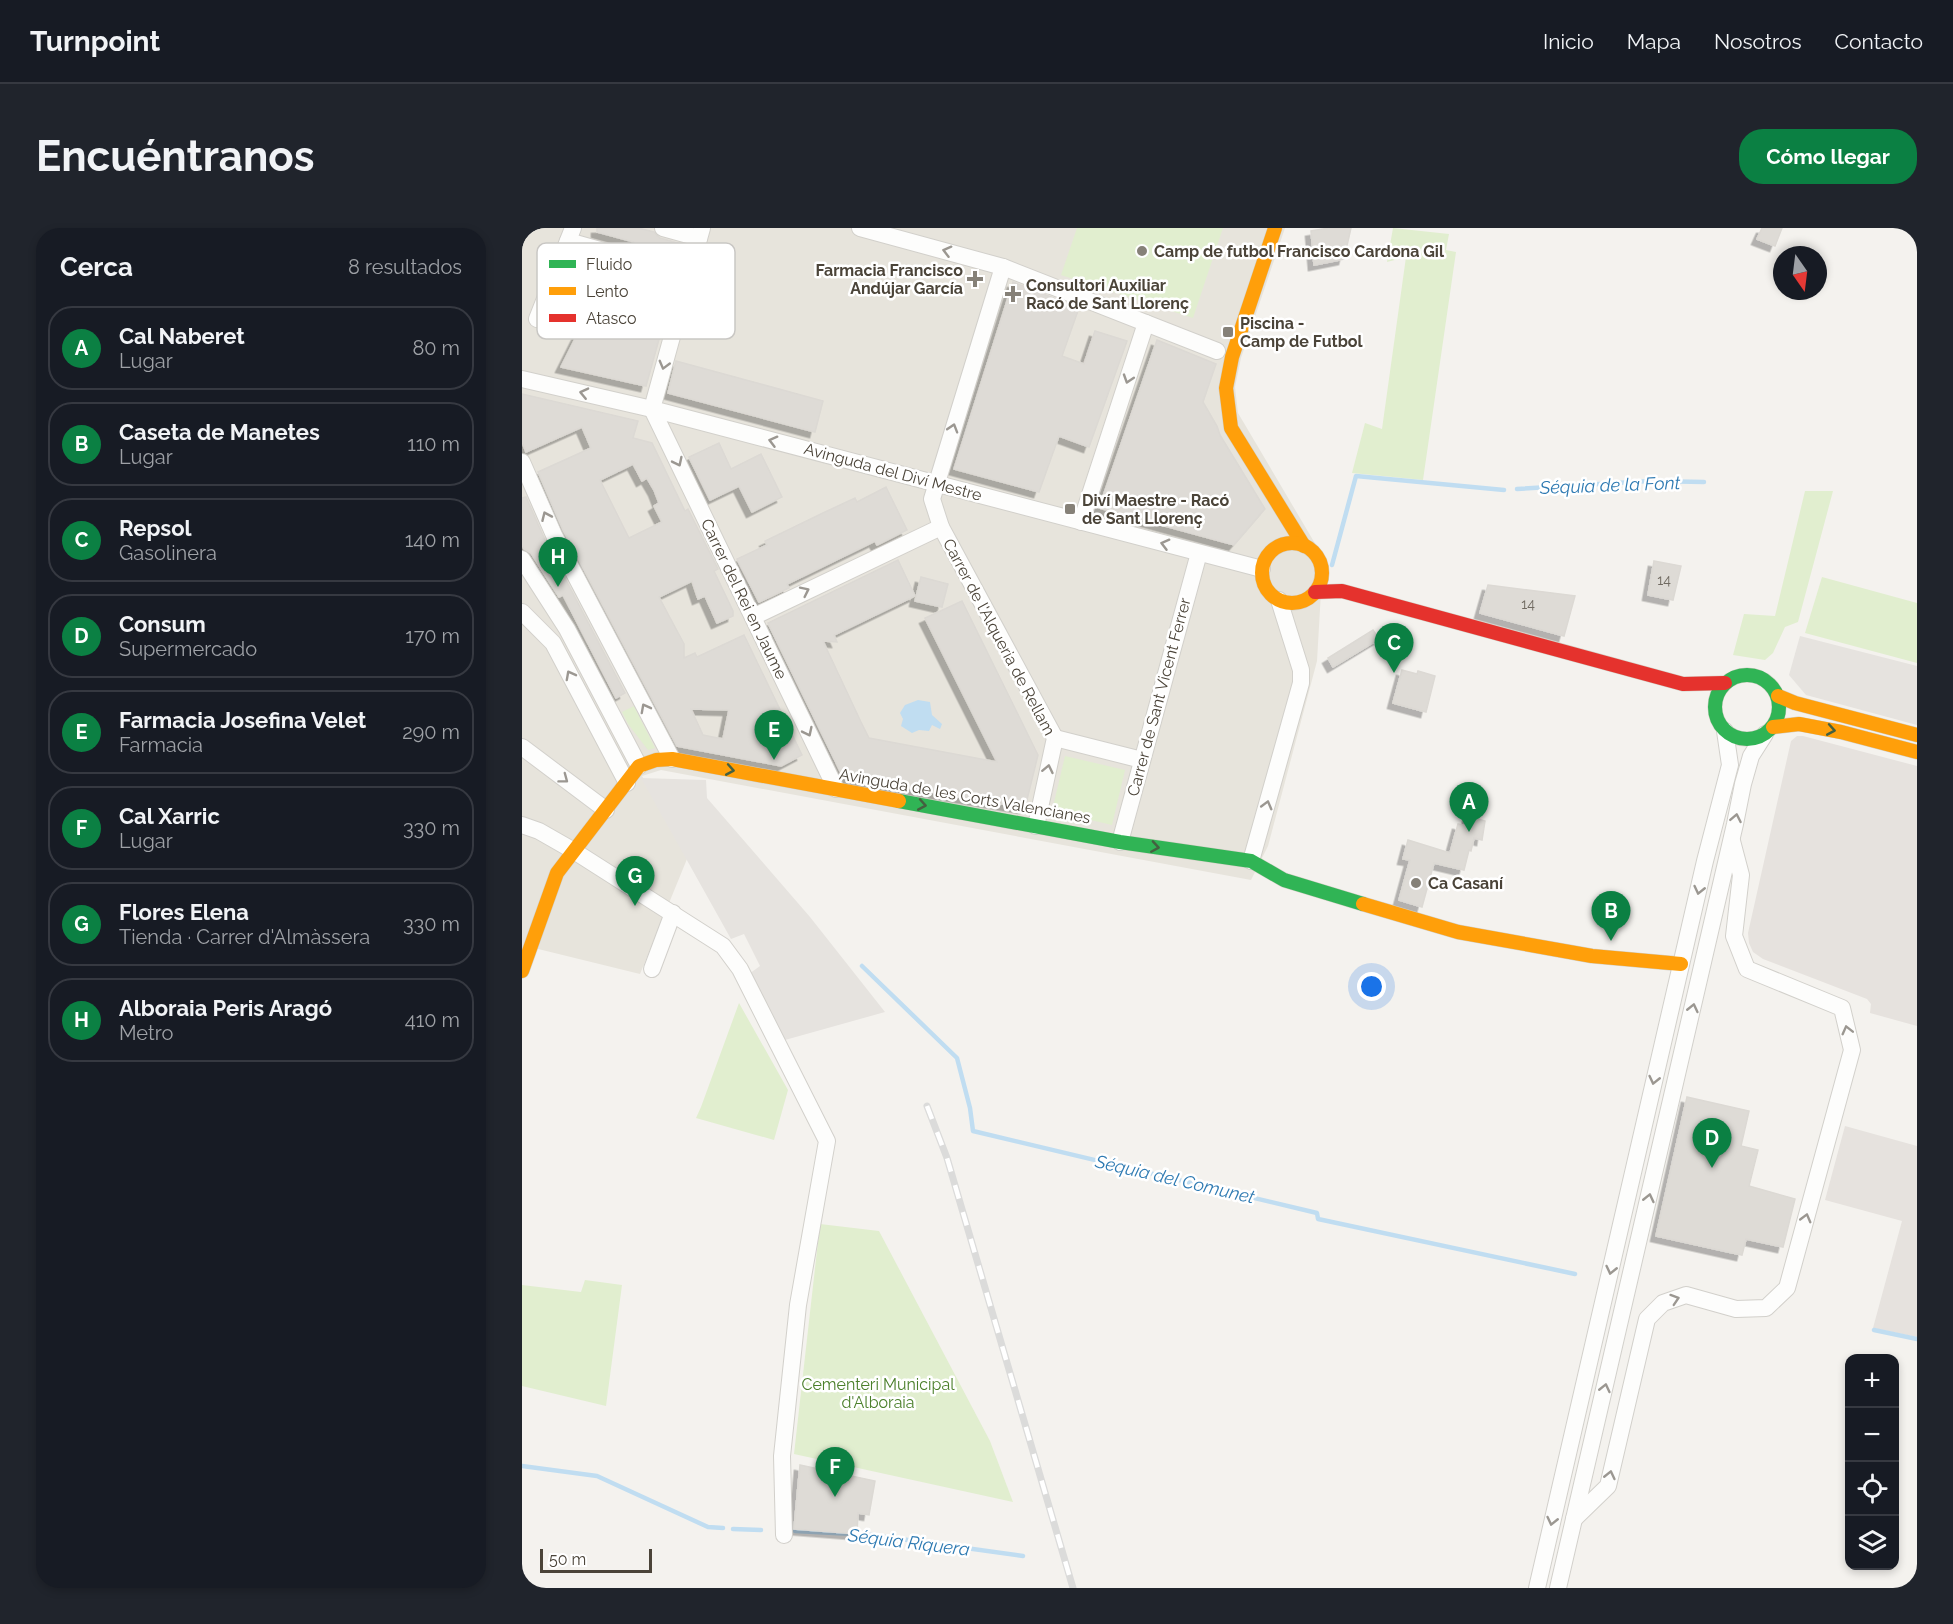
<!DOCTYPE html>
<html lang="es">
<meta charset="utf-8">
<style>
body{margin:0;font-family:Raleway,sans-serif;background:#20242c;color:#f1f3f6}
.controls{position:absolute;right:18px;bottom:18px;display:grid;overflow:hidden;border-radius:12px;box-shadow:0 3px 9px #0003}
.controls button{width:54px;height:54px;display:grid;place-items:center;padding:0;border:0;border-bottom:2px solid #363941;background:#171b24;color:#f1f3f6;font:30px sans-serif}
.compass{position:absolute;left:1251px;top:18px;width:54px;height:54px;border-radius:50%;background:#171b24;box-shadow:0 3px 9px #0003;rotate:166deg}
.scale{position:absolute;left:18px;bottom:15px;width:112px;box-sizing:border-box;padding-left:6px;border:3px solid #4b4439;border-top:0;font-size:16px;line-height:21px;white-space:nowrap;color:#4b4439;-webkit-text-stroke:4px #fff;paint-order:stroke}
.you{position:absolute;left:850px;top:759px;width:21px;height:21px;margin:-15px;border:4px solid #fff;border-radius:50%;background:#1a73e8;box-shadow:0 0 0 9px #1a73e833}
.badge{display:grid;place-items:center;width:39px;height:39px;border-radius:50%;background:#0b8043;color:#fff;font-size:20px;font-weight:700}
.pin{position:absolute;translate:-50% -50px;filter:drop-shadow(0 2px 3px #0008)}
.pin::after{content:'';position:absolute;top:32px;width:21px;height:18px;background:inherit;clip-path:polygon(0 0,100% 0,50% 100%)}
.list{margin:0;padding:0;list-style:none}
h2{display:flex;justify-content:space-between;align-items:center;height:78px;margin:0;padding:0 24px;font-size:26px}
h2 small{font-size:20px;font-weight:400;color:#9ea1a6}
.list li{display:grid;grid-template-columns:39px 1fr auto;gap:18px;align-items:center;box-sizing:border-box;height:84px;margin:0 12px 12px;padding:0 12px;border:2px solid #363941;border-radius:24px}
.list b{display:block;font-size:22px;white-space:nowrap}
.list p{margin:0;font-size:20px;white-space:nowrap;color:#9ea1a6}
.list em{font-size:20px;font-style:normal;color:#9ea1a6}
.icon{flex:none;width:33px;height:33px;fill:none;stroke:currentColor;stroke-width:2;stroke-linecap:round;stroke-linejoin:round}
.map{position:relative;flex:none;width:1395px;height:1360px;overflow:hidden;border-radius:24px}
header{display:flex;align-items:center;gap:36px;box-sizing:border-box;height:84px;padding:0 30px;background:#171b24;border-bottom:2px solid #363941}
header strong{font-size:28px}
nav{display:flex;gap:33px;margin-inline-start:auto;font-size:21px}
.intro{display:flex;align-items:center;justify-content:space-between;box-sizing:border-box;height:144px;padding:0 36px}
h1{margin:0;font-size:42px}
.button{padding:15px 27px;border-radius:24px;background:#0b8043;color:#fff;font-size:21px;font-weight:700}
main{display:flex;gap:36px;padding:0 36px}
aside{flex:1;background:#171b24;border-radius:24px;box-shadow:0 3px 9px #0003}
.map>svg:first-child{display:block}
</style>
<header>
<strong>Turnpoint</strong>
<nav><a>Inicio</a><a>Mapa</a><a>Nosotros</a><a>Contacto</a></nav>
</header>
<div class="intro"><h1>Encuéntranos</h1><a class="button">Cómo llegar</a></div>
<main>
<aside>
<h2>Cerca<small>8 resultados</small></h2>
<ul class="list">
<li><span class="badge">A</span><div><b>Cal Naberet</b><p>Lugar</p></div><em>80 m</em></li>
<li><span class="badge">B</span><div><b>Caseta de Manetes</b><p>Lugar</p></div><em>110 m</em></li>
<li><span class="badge">C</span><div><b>Repsol</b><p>Gasolinera</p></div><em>140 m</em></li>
<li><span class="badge">D</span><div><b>Consum</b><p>Supermercado</p></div><em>170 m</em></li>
<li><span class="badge">E</span><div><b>Farmacia Josefina Velet</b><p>Farmacia</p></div><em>290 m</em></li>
<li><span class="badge">F</span><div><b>Cal Xarric</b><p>Lugar</p></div><em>330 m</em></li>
<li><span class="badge">G</span><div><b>Flores Elena</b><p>Tienda · Carrer d'Almàssera</p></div><em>330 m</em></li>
<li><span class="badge">H</span><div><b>Alboraia Peris Aragó</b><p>Metro</p></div><em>410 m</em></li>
</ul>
</aside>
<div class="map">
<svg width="1395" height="1360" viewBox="0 0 1395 1360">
<defs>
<filter id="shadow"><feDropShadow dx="-5.5" dy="5.5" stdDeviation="0" flood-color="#0004"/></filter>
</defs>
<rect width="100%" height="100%" fill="#f4f2ee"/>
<path fill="#e7e4dc" d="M0,0H763L719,130L713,159L716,185L801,329L795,433L746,618L729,652L139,542L120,548L165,631L118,746L4,718L0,729Z"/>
<g fill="#e6e2de">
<path d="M1275,508H1281L1395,538V798L1348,785L1349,776L1345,771L1241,731L1231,724L1227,715L1226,705L1269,513Z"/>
<path d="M1323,898L1395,918V1109L1351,1100L1380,993L1303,972Z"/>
</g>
<g fill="#e1eecf">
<path d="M555,0H701L671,90L539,47Z"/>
<path d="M871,0L927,6L924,22L934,24L901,252L830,245L843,195L860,201L884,29L865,34Z"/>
<path d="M1283,263H1311L1276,394L1263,399L1251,425L1243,432L1211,427L1222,386L1253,388Z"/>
<path d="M1300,349L1395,375V435L1283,405Z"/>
<path d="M112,478L133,520L126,522L106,496L100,484Z"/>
<path d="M543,528L603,542L590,597L530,583Z"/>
<path d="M217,775L266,862L252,912L174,890L179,879Z"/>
<path d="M298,996L357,1003L468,1213L491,1274L272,1226Z"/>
<path d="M63,1052L100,1057L84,1178L0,1158V1057L59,1064Z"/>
</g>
<g fill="#e6e3df">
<path d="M1278,408L1395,438V497L1284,467L1267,447Z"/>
<path d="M119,550L184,552L185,570L288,689L363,784L263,812L227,746L238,738L222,706L209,711Z"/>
</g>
<path fill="#c0ddf1" d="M396,472L408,474L410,487L420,496L418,501L410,497L407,503L397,502L390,505L379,498L381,491L378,485L383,477Z"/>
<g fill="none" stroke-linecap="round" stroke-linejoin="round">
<g stroke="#c0ddf1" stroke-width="4.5">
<path d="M995,261L1128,253L1182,254"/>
<path d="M810,337L834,248L982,262"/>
<path d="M340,738L435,830L448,880L451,903L795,985L796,991L1053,1046"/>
<path d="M1352,1102L1395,1111"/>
<path d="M0,1238L75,1248L186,1299L201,1300"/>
<path d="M211,1301L239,1302"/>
<path d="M273,1303L350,1307L501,1328"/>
</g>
</g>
<g fill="#dedbd6" stroke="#dcd9d4" stroke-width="1.5" fill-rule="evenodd" filter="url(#shadow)">
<path d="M75,0H116L132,4L138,10L163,17L160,27L75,4Z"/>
<path d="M807,0H829L822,31L792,37L789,3Z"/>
<path d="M1240,0H1260L1253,18L1235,11Z"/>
<path d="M491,54L557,80L540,128L562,136L573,103L605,113L567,219L537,208L517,264L432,241Z"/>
<path d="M146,79L124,158L39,139L60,97L86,102V99L107,103L111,87Z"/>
<path d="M635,112L694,136L681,174L695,198L698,207L743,281L712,317L577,280Z"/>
<path d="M154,133L301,173L293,204L146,165Z"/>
<path d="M0,166L116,193L111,210L130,215L163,283L166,281L196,341L192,343L211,383V388L195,395L183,368L176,371L170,353L137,369L162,416V430L173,425L175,429L222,407L280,527L259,538L155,518L41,302L16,244L69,220L60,199L4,224L0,214ZM111,236L120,253L125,250L132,262L137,275L132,278L140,294L107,310L78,252ZM169,481L207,482L201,511L181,507Z"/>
<path d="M197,215L209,241L239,226L260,269L230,284L217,258L188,272L167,229Z"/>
<path d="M364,259L385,302L355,317L353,313L265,356L267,360L237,374L215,331L245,317L243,313L303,284L333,270L335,274Z"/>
<path d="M4,269L23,312L103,465L94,470L41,367L37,369L9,325L2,321L0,317V270Z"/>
<path d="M376,332L393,368L312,407L315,414L301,413L339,494L347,510L475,534L403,390L440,373L516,527L503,580L321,549L246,395Z"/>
<path d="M1132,333L1159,338L1151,372L1126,367Z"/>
<path d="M399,349L426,356L420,379L393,373Z"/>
<path d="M966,357L1053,368L1042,408L958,385Z"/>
<path d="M851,402L857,411L811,439L806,430Z"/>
<path d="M880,442L895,446L896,443L913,448L904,484L871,475Z"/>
<path d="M946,588L963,593L960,612L952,610L949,623L947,622L942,642L912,635L900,679L877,672L888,632L881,631L886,612L928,625L936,596L944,598Z"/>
<path d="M1165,869L1227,883L1219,918L1236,922L1227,958L1273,971L1261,1019L1224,1011L1220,1027L1134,1008Z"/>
<path d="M278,1237L353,1253L347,1287L336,1285L335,1306L272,1301Z"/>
</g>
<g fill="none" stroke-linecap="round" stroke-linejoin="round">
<defs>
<g id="street">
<path d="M141,0L177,10"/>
<path d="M180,0L130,181L314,561"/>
<path d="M338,0L481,39L695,123"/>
<path d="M46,13L167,47"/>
<path d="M481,39L410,271L419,299L533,510L514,598"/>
<path d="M15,91L51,0"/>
<path d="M0,151L130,181L740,341"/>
<path d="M0,234L32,307L150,531"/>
<path d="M559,294L624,95"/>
<path d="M0,331L45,401L117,538"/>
<path d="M0,384L31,415L105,555"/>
<path d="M231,389L419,299"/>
<path d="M533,510L620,532"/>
<path d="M0,519L84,582"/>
<path d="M0,597L17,603L52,623L201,718L218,741L305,913L276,1077L260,1228L262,1307"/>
<path d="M598,614L677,325"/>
<path d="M729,633L779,455V442L757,372"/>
<path d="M130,741L151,685"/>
<path d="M1052,1291L1086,1258L1125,1091L1141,1075L1164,1067L1214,1081L1244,1080L1265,1060L1330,822L1320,780L1225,741L1212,708L1219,647L1210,613"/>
<path d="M1015,1360L1183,633L1208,537L1203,503"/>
<path d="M1036,1360L1213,596L1221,556L1229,528L1243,506"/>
</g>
<g id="fast">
<circle cx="1225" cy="479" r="32"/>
<path d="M377,573L598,614L729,633L762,652L841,676"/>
</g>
<g id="slow">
<path d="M753,0L710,129L704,160L709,200L782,318"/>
<circle cx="770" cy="345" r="30"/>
<path d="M1256,468L1273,475L1395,507"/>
<path d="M1251,499L1277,496L1319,504L1395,524"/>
<path d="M841,676L936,704L1070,728L1159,736"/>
<path d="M0,743L35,645L117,538L134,532L150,531L377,573"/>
</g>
<path id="jam" d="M793,364L820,363L1161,456L1203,455"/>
</defs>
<use href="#street" stroke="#d2d0cb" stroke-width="18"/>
<use href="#fast" stroke="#d3cfc5" stroke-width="15"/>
<use href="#slow" stroke="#d3cfc5" stroke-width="15"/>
<use href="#jam" stroke="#d3cfc5" stroke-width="15"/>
<use href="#street" stroke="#fdfdfc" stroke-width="16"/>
<use href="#fast" stroke="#30b455" stroke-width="14"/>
<use href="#slow" stroke="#ff9f0a" stroke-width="14"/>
<use href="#jam" stroke="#e5322d" stroke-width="14"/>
<defs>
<path id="rail" d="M405,878L425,930L551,1360"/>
</defs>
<use href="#rail" stroke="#dbdbda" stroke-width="7"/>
<use href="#rail" stroke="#fff" stroke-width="4.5" stroke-dasharray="14" stroke-linecap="butt"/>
</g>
<defs><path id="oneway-chevron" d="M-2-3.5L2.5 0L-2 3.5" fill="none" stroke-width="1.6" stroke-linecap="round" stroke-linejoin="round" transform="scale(1.5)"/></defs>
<g stroke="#9b9791">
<use href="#oneway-chevron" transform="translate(425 23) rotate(-165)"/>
<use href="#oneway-chevron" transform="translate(142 137) rotate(105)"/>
<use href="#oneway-chevron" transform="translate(606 151) rotate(108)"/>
<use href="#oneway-chevron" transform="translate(62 165) rotate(-167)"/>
<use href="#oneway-chevron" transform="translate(431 200) rotate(-73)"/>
<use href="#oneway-chevron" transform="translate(251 213) rotate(-165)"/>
<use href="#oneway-chevron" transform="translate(156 234) rotate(64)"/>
<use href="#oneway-chevron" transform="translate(24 288) rotate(-114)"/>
<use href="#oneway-chevron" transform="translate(643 316) rotate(-165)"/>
<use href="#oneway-chevron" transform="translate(283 363) rotate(-26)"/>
<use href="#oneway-chevron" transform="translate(48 447) rotate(-118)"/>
<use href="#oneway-chevron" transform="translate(123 480) rotate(-118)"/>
<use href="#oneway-chevron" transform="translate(286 504) rotate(64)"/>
<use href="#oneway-chevron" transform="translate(526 541) rotate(-78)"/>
<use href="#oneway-chevron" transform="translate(42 551) rotate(37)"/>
<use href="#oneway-chevron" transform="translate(745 577) rotate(-75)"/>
<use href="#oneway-chevron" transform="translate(1214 590) rotate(-79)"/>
<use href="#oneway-chevron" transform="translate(1177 662) rotate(103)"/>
<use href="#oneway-chevron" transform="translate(1171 780) rotate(-77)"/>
<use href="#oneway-chevron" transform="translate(1325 802) rotate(-104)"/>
<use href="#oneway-chevron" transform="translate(1132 852) rotate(103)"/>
<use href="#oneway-chevron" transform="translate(1127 970) rotate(-77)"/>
<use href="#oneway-chevron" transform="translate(1284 990) rotate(-75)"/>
<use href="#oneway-chevron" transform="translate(1089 1042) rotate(103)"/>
<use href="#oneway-chevron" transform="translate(1153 1071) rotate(-18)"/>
<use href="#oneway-chevron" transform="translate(1083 1160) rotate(-77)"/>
<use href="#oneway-chevron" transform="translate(1088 1247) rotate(-77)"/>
<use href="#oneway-chevron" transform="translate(1030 1293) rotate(103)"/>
</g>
<g stroke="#446040">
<use href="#oneway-chevron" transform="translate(1309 502) rotate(10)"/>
<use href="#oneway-chevron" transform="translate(208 542) rotate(10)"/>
<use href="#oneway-chevron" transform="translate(400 577) rotate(10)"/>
<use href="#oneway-chevron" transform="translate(633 619) rotate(9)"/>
</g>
<g fill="#868178" stroke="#fff" stroke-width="2">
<circle cx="620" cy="23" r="6"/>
<path d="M450 42h6v6h6v6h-6v6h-6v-6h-6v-6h6z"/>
<path d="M488 57h6v6h6v6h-6v6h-6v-6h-6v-6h6z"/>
<rect x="700" y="98" width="12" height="12" rx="3"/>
<rect x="542" y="275" width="12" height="12" rx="3"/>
<circle cx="894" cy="655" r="6"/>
</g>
<g text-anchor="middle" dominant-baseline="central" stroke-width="5" stroke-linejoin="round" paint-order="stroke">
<g font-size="14" fill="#706a61">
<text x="1142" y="352">14</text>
<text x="1006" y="376">14</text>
</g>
<g font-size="16" font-weight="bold" fill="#4b4439" stroke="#fff" text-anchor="start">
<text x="632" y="23">Camp de futbol Francisco Cardona Gil</text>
<text x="441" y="42" text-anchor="end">Farmacia Francisco<tspan x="441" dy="18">Andújar García</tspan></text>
<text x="504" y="57">Consultori Auxiliar<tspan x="504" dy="18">Racó de Sant Llorenç</tspan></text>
<text x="718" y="95">Piscina -<tspan x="718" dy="18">Camp de Futbol</tspan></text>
<text x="560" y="272">Diví Maestre - Racó<tspan x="560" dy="18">de Sant Llorenç</tspan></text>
<text x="906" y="655">Ca Casaní</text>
</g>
<g font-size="16" fill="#4b4439" stroke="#fff">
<text transform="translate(371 244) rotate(15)">Avinguda del Diví Mestre</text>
<text transform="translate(222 371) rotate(64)">Carrer del Rei en Jaume</text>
<text transform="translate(477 409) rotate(62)">Carrer de l'Alqueria de Rellam</text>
<text transform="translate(637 469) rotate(-75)">Carrer de Sant Vicent Ferrer</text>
<text transform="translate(443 568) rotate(10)">Avinguda de les Corts Valencianes</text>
</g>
<g font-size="16" fill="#4a7f2a" stroke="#fff">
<text x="356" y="1156">Cementeri Municipal<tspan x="356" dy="18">d'Alboraia</tspan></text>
</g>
<g font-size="18" font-style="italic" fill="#2e7ab2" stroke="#fff">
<text transform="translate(1088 257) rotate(-2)">Séquia de la Font</text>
<text transform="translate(653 951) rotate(13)">Séquia del Comunet</text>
<text transform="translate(387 1314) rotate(7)">Séquia Riquera</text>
</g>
</g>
<rect x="15" y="15" width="198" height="96" rx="9" fill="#fff" stroke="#c9c7c4" stroke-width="1.5"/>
<rect x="27" y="32" width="27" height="8" fill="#30b455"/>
<rect x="27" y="59" width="27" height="8" fill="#ff9f0a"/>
<rect x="27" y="86" width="27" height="8" fill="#e5322d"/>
<g font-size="16" fill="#4b4439">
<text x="64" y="42">Fluido</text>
<text x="64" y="69">Lento</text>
<text x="64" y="96">Atasco</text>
</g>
</svg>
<div class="controls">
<button>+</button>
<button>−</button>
<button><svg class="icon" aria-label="locate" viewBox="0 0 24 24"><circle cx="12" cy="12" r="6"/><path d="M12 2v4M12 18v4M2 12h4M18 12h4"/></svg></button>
<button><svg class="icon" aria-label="layers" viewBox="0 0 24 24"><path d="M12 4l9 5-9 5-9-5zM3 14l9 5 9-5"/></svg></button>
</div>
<svg class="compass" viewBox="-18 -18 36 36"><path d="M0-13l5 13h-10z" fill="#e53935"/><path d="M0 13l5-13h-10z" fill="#9ea1a6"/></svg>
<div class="scale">50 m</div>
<div class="you"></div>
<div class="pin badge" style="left:947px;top:604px">A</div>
<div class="pin badge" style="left:1089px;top:713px">B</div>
<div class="pin badge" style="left:872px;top:445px">C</div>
<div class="pin badge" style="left:1190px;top:940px">D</div>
<div class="pin badge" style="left:252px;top:532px">E</div>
<div class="pin badge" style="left:313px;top:1269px">F</div>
<div class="pin badge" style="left:113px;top:678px">G</div>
<div class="pin badge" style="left:36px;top:359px">H</div>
</div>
</main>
